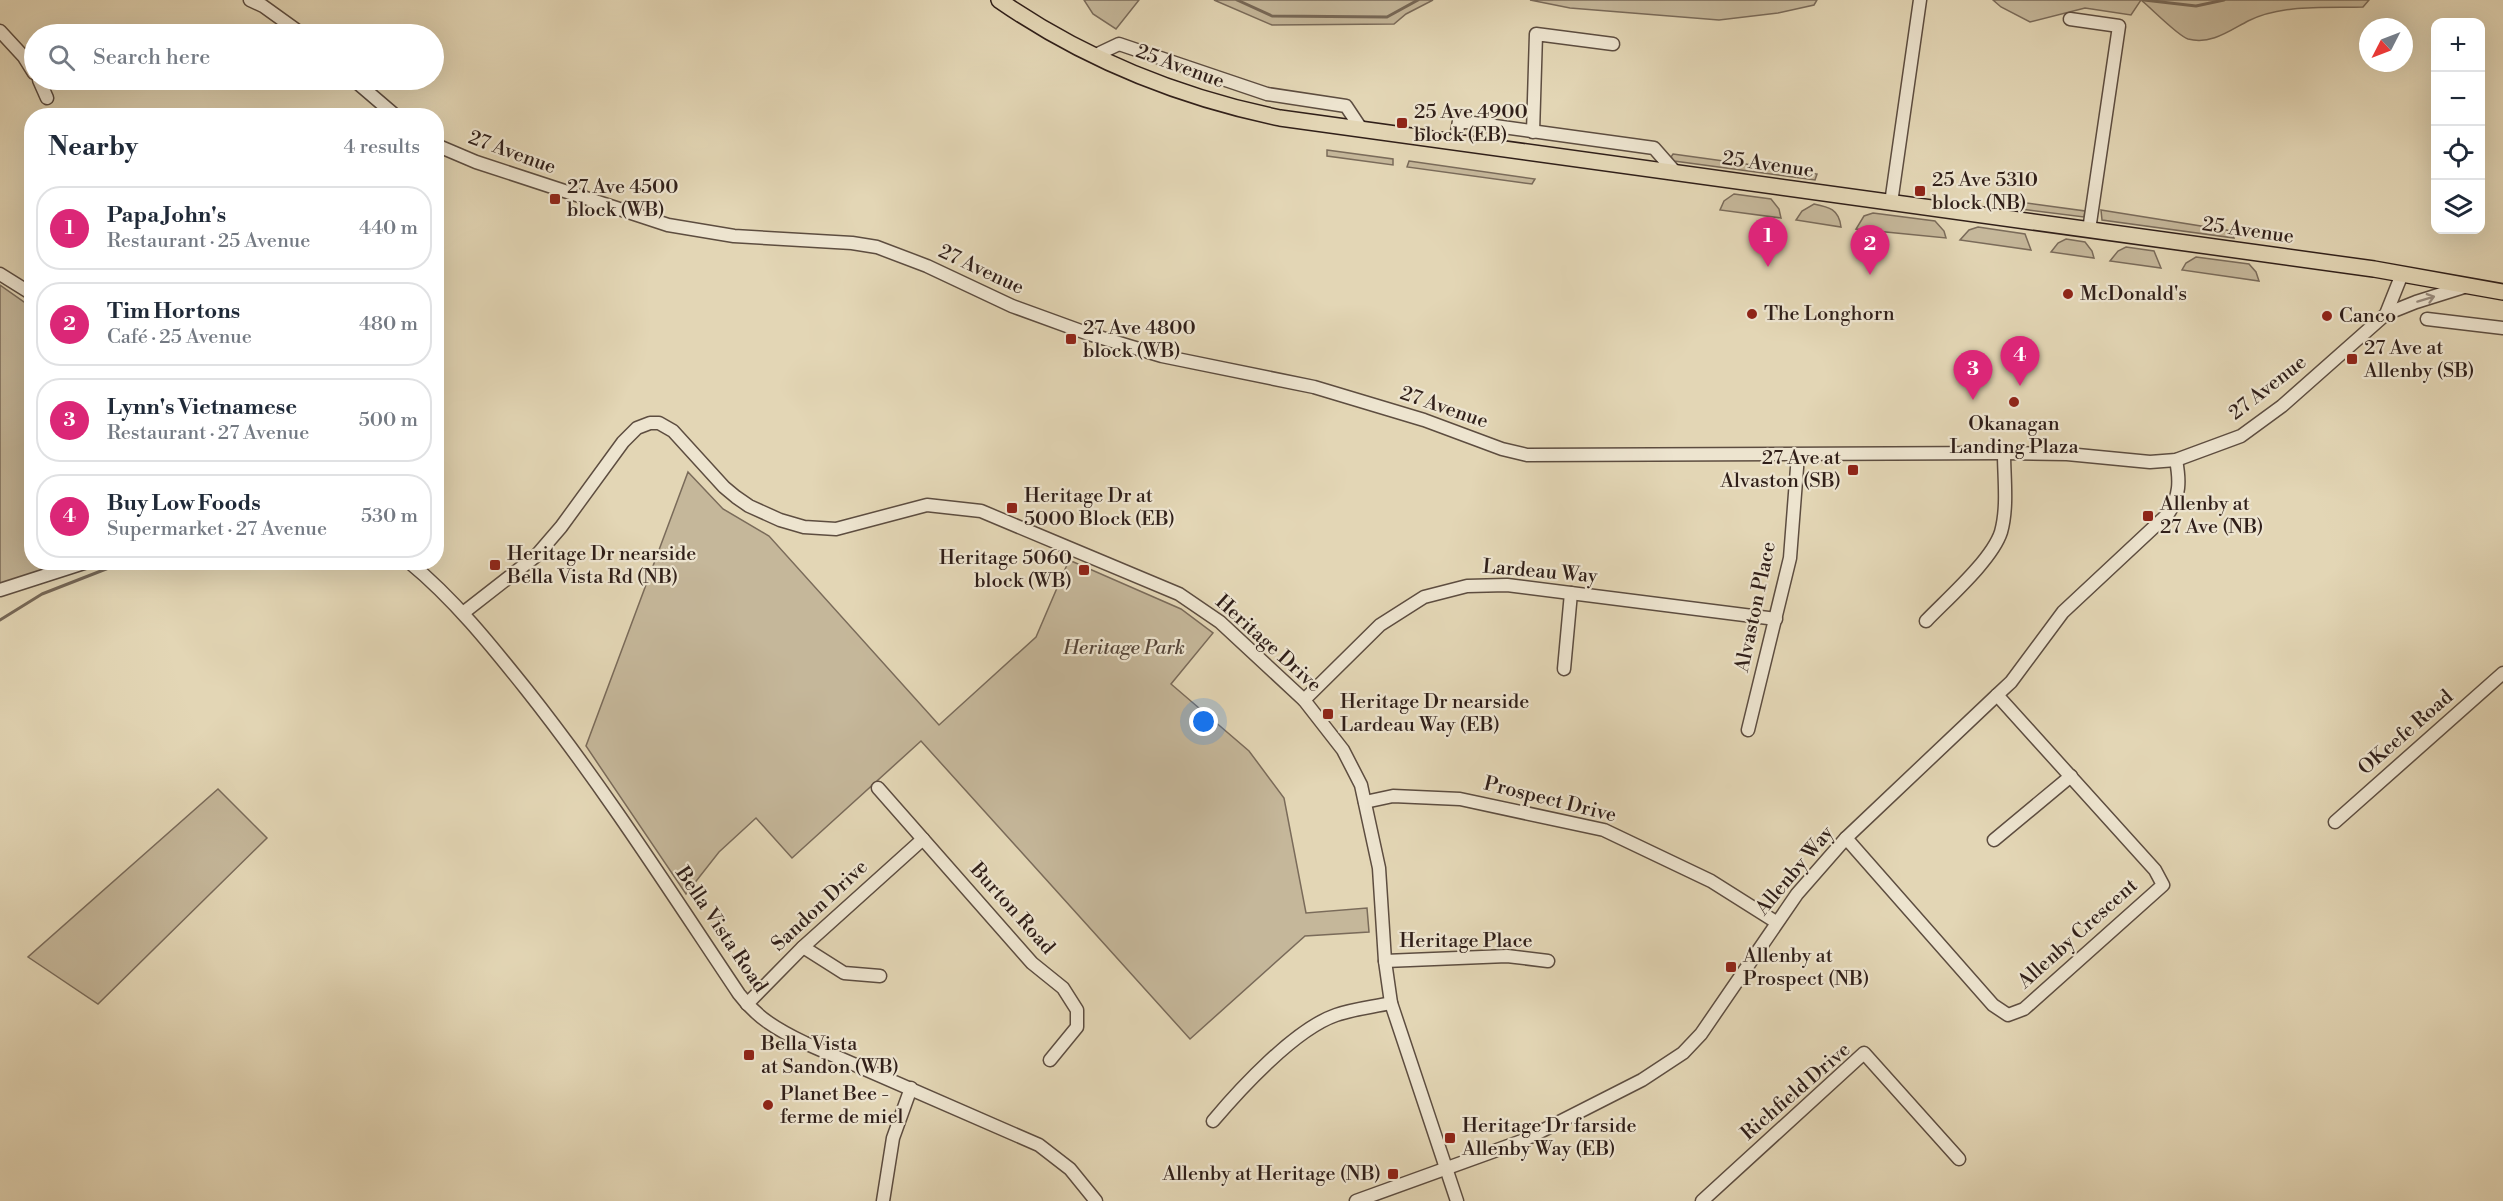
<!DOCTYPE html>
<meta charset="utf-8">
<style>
body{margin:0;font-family:"Libre Bodoni",serif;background:#f2f2f3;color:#1f2937}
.controls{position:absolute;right:18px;top:18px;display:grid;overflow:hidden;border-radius:12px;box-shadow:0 6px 24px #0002}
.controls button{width:54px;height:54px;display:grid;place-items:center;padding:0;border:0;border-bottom:2px solid #e0e1e3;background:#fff;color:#1f2937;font:30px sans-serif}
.compass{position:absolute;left:2359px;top:18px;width:54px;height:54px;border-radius:50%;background:#fff;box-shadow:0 6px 24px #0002;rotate:228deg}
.you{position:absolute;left:1204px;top:722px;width:21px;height:21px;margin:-15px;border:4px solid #fff;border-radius:50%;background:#1a73e8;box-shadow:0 0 0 9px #1a73e833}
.badge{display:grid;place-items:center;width:39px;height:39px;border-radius:50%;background:#db2777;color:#fff;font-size:20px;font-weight:700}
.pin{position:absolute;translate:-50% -50px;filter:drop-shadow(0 2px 3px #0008)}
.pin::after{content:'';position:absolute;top:32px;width:21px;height:18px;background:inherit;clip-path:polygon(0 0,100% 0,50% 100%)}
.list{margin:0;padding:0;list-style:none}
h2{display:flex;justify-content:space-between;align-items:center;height:78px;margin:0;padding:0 24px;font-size:26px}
h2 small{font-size:20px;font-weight:400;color:#747a83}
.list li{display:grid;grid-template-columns:39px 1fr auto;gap:18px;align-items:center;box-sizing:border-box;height:84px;margin:0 12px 12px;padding:0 12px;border:2px solid #e0e1e3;border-radius:24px}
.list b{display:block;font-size:22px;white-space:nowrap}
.list p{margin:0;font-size:20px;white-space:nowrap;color:#747a83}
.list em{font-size:20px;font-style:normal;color:#747a83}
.icon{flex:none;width:33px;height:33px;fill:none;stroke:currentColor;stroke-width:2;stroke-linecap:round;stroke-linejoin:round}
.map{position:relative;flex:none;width:2503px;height:1201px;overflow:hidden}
.search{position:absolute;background:#fff;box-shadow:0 6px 24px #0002;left:24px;top:24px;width:420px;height:66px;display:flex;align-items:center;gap:15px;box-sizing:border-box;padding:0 21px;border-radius:33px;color:#747a83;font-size:22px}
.panel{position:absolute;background:#fff;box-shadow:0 6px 24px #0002;left:24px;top:108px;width:420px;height:462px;border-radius:24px}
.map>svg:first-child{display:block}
</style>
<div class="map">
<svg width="2503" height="1201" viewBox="0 0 2503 1201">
<rect width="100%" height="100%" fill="#e3d6b5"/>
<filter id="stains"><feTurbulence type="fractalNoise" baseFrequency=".00333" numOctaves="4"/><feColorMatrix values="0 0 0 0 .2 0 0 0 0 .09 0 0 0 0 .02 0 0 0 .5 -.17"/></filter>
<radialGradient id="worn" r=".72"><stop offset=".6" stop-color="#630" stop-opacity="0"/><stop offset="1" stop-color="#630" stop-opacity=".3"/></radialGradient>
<g fill="#c5b79a" stroke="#7a6b5a" stroke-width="1.5">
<path d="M1084,0H1139L1116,29L1093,14Z"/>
<path d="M1214,0H1433L1406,14L1394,24L1272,25Z"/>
<path d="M1530,0H1817L1814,5L1778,13L1719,20L1570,8Z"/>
<path d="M1993,0H2141L2131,15L2085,8L2030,22L2001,7Z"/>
<path d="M2141,0H2369L2363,7C2326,8 2282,4 2248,21C2229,31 2211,45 2188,39C2178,36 2151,8 2141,0Z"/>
<path d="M1327,150L1393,159V165L1327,156Z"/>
<path d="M1673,154L1817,174L1815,180L1674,161L1671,157Z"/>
<path d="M1409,161L1535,179L1532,184L1407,167Z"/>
<path d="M1734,194L1771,199L1779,209L1781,218L1720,210L1724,201Z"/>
<path d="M2019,202L2085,211L2084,217L2021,209Z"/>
<path d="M1814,204C1829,207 1839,209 1841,227L1796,220L1802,211Z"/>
<path d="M2101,210L2232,231L2234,238L2102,220Z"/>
<path d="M1873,213L1935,221L1944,231L1946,238L1856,229L1864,216Z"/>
<path d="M1978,227L2025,234L2031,250L1960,240L1969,230Z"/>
<path d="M2066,239L2085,242L2092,251L2094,258L2051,252L2058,243Z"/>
<path d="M2126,247L2154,251L2161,268L2110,261L2118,251Z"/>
<path d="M2196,257L2249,264L2256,272L2259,281L2182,270L2186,263Z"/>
<path d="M0,285L31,307L32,562L69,563L0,586Z"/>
<path d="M688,472L723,509L769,536L939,725L1036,637L1069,560L1181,609L1213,633L1171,684L1249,751L1284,798L1306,913L1367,908L1369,932L1305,936L1190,1039L921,741L792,858L756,818L719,852L686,894L586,746Z"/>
<path d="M218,789L267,838L98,1004L28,957Z"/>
</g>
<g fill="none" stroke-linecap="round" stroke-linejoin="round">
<g stroke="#776857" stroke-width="3">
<path d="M1237,0L1272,16L1387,17L1418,0"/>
<path d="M2144,0L2196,6L2224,0"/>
<path d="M0,620L42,594L124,562"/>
</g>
<defs>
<g id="minor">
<path d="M250,0L263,6L302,34"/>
<path d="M2070,19L2119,26L2089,230"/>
<path d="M0,31L24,57L34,73"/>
<path d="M1100,53L1119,44L1267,94L1346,106L1362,130"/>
<path d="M39,80L47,98"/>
<path d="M354,80L396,116"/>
<path d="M1533,132L1536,34L1613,44"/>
<path d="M1455,143L1459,121L1654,148L1676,173"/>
<path d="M436,145L476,162L668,225L734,236L852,243L877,247L927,266L1012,306L1089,334L1162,356L1314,387L1424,420L1502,449L1527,455L2004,453L2067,454L2150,462L2176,460L2241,436L2282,406L2386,314L2402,274"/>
<path d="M1891,203L1920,0"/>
<path d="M0,274L32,294"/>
<path d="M2386,314L2416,302L2467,286"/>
<path d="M2427,319L2503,328"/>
<path d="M409,562C454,599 490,644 526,689C603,786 670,891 739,994C757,1018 778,1030 805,1043L1039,1145L1070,1169L1096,1201"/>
<path d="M0,590L87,562"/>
<path d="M463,613L536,556L561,527L623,442L637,428L650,423H659L673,431L724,487L736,497L749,506L780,520L804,527L836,529L927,505L981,511L1179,594L1220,622L1304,700L1343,750L1361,785L1379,868L1385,961L1391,1003L1457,1201"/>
<path d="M1926,621C1947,599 1992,560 2001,532C2008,507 2004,478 2004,453"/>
<path d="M1564,669L1571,593"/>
<path d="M1304,700L1380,625L1424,597L1467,586L1507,585L1776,619"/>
<path d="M1748,730L1790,558L1798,455"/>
<path d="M878,788L1032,963L1063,988L1077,1010V1027L1050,1060"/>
<path d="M1365,802L1393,796L1460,799L1604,830L1711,881L1776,922"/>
<path d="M2335,822L2503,673"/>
<path d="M1846,838L1993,1005L2008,1015L2024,1009L2163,885L2155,870L1997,695"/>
<path d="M1994,840L2071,776"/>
<path d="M803,947L844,973L880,976"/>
<path d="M1385,961L1507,956L1548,961"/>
<path d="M747,1004L803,947L923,839"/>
<path d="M1213,1121C1240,1089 1295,1029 1336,1015C1353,1009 1373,1007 1391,1003"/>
<path d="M883,1201L893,1138L911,1088"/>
<path d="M1356,1201L1522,1141L1642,1080L1683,1053L1701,1034L1797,894L1846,838L1997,695L2011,682L2063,612L2168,514C2180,496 2180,481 2176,460"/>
<path d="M1702,1201L1864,1053L1959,1159"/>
</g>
<path id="major" d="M999,0C1084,59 1179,97 1280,118L2374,269L2503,292"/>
</defs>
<use href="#minor" stroke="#5d4d40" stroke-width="15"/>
<use href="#major" stroke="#301f19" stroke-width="18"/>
<use href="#minor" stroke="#ede4cf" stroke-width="12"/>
<use href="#major" stroke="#e3d6b5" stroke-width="15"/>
</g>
<defs><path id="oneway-shaft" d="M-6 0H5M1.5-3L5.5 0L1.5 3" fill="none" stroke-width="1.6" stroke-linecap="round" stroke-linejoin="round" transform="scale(1.5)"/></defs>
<use stroke="#988b7d" href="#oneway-shaft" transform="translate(2426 299) rotate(-17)"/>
<g fill="#8f2418" stroke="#ede4cf" stroke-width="2">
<rect x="1396" y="117" width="12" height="12" rx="3"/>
<rect x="1914" y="185" width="12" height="12" rx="3"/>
<rect x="549" y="193" width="12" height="12" rx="3"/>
<circle cx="2068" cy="294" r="6"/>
<circle cx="1752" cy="314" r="6"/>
<circle cx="2327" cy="316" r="6"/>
<rect x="1065" y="333" width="12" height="12" rx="3"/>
<rect x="2346" y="353" width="12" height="12" rx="3"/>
<circle cx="2014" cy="402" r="6"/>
<rect x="1847" y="464" width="12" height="12" rx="3"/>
<rect x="1006" y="502" width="12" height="12" rx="3"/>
<rect x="2142" y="510" width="12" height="12" rx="3"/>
<rect x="489" y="559" width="12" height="12" rx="3"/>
<rect x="1078" y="564" width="12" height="12" rx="3"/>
<rect x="1322" y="708" width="12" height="12" rx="3"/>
<rect x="1725" y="961" width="12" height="12" rx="3"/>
<rect x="743" y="1049" width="12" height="12" rx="3"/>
<circle cx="768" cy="1105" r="6"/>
<rect x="1444" y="1132" width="12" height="12" rx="3"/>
<rect x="1387" y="1168" width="12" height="12" rx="3"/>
</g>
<g text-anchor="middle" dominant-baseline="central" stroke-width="4.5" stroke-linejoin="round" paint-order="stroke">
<g font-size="20" fill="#301f19" stroke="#ede4cf">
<text transform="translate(1180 67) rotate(20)">25 Avenue</text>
<text transform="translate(512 153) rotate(20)">27 Avenue</text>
<text transform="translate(1768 165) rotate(8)">25 Avenue</text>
<text transform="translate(2248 231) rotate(8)">25 Avenue</text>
<text transform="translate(981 270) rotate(25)">27 Avenue</text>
<text transform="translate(2268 388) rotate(-38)">27 Avenue</text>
<text transform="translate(1444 408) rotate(19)">27 Avenue</text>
<text transform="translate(1540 572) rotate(5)">Lardeau Way</text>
<text transform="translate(1756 607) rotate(-78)">Alvaston Place</text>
<text transform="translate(1268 644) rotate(42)">Heritage Drive</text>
<text transform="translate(2406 733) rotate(-41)">OKeefe Road</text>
<text transform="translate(1550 800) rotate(14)">Prospect Drive</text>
<text transform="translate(1795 871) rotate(-50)">Allenby Way</text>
<text transform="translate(820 906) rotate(-43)">Sandon Drive</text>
<text transform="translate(1012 909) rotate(48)">Burton Road</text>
<text transform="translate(721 930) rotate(56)">Bella Vista Road</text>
<text transform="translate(2078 934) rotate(-42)">Allenby Crescent</text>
<text x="1466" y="941">Heritage Place</text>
<text transform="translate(1796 1092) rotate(-41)">Richfield Drive</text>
</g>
<g font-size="20" fill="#301f19" stroke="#ede4cf" text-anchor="start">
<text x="1414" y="112">25 Ave 4900<tspan x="1414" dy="23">block (EB)</tspan></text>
<text x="1932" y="180">25 Ave 5310<tspan x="1932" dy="23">block (NB)</tspan></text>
<text x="567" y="187">27 Ave 4500<tspan x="567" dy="23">block (WB)</tspan></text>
<text x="2080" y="294">McDonald's</text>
<text x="1764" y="314">The Longhorn</text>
<text x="2339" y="316">Canco</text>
<text x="1083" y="328">27 Ave 4800<tspan x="1083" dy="23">block (WB)</tspan></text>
<text x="2364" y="348">27 Ave at<tspan x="2364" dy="23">Allenby (SB)</tspan></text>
<text x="2014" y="424" text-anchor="middle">Okanagan<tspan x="2014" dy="23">Landing Plaza</tspan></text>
<text x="1841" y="458" text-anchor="end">27 Ave at<tspan x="1841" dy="23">Alvaston (SB)</tspan></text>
<text x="1024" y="496">Heritage Dr at<tspan x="1024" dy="23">5000 Block (EB)</tspan></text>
<text x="2160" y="504">Allenby at<tspan x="2160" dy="23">27 Ave (NB)</tspan></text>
<text x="507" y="554">Heritage Dr nearside<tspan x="507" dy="23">Bella Vista Rd (NB)</tspan></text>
<text x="1072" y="558" text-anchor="end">Heritage 5060<tspan x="1072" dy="23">block (WB)</tspan></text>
<text x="1340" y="702">Heritage Dr nearside<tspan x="1340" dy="23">Lardeau Way (EB)</tspan></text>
<text x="1743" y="956">Allenby at<tspan x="1743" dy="23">Prospect (NB)</tspan></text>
<text x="761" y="1044">Bella Vista<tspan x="761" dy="23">at Sandon (WB)</tspan></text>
<text x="780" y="1094">Planet Bee -<tspan x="780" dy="23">ferme de miel</tspan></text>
<text x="1462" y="1126">Heritage Dr farside<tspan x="1462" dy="23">Allenby Way (EB)</tspan></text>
<text x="1381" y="1174" text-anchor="end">Allenby at Heritage (NB)</text>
</g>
<g font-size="20" font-style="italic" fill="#554539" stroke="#ede4cf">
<text x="1124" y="648">Heritage Park</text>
</g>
</g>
<rect width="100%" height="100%" filter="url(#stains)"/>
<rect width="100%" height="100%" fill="url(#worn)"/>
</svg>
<div class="controls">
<button>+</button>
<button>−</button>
<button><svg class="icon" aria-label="locate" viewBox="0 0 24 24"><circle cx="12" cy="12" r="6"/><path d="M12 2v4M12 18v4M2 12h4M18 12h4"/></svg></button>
<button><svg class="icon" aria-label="layers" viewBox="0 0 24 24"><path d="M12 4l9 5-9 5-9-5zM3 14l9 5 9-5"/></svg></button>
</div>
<svg class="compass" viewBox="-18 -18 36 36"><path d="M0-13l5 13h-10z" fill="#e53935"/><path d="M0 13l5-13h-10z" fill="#747a83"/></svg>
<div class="you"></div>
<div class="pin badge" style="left:1768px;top:267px">1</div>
<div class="pin badge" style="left:1870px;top:275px">2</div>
<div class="pin badge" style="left:1973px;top:400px">3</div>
<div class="pin badge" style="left:2020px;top:386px">4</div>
<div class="search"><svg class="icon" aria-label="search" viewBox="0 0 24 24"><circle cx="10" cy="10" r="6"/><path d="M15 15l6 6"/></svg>Search here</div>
<section class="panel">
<h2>Nearby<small>4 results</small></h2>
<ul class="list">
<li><span class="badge">1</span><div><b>Papa John's</b><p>Restaurant · 25 Avenue</p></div><em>440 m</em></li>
<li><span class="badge">2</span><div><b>Tim Hortons</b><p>Café · 25 Avenue</p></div><em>480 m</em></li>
<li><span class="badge">3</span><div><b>Lynn's Vietnamese</b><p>Restaurant · 27 Avenue</p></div><em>500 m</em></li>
<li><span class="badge">4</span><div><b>Buy Low Foods</b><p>Supermarket · 27 Avenue</p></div><em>530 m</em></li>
</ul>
</section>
</div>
